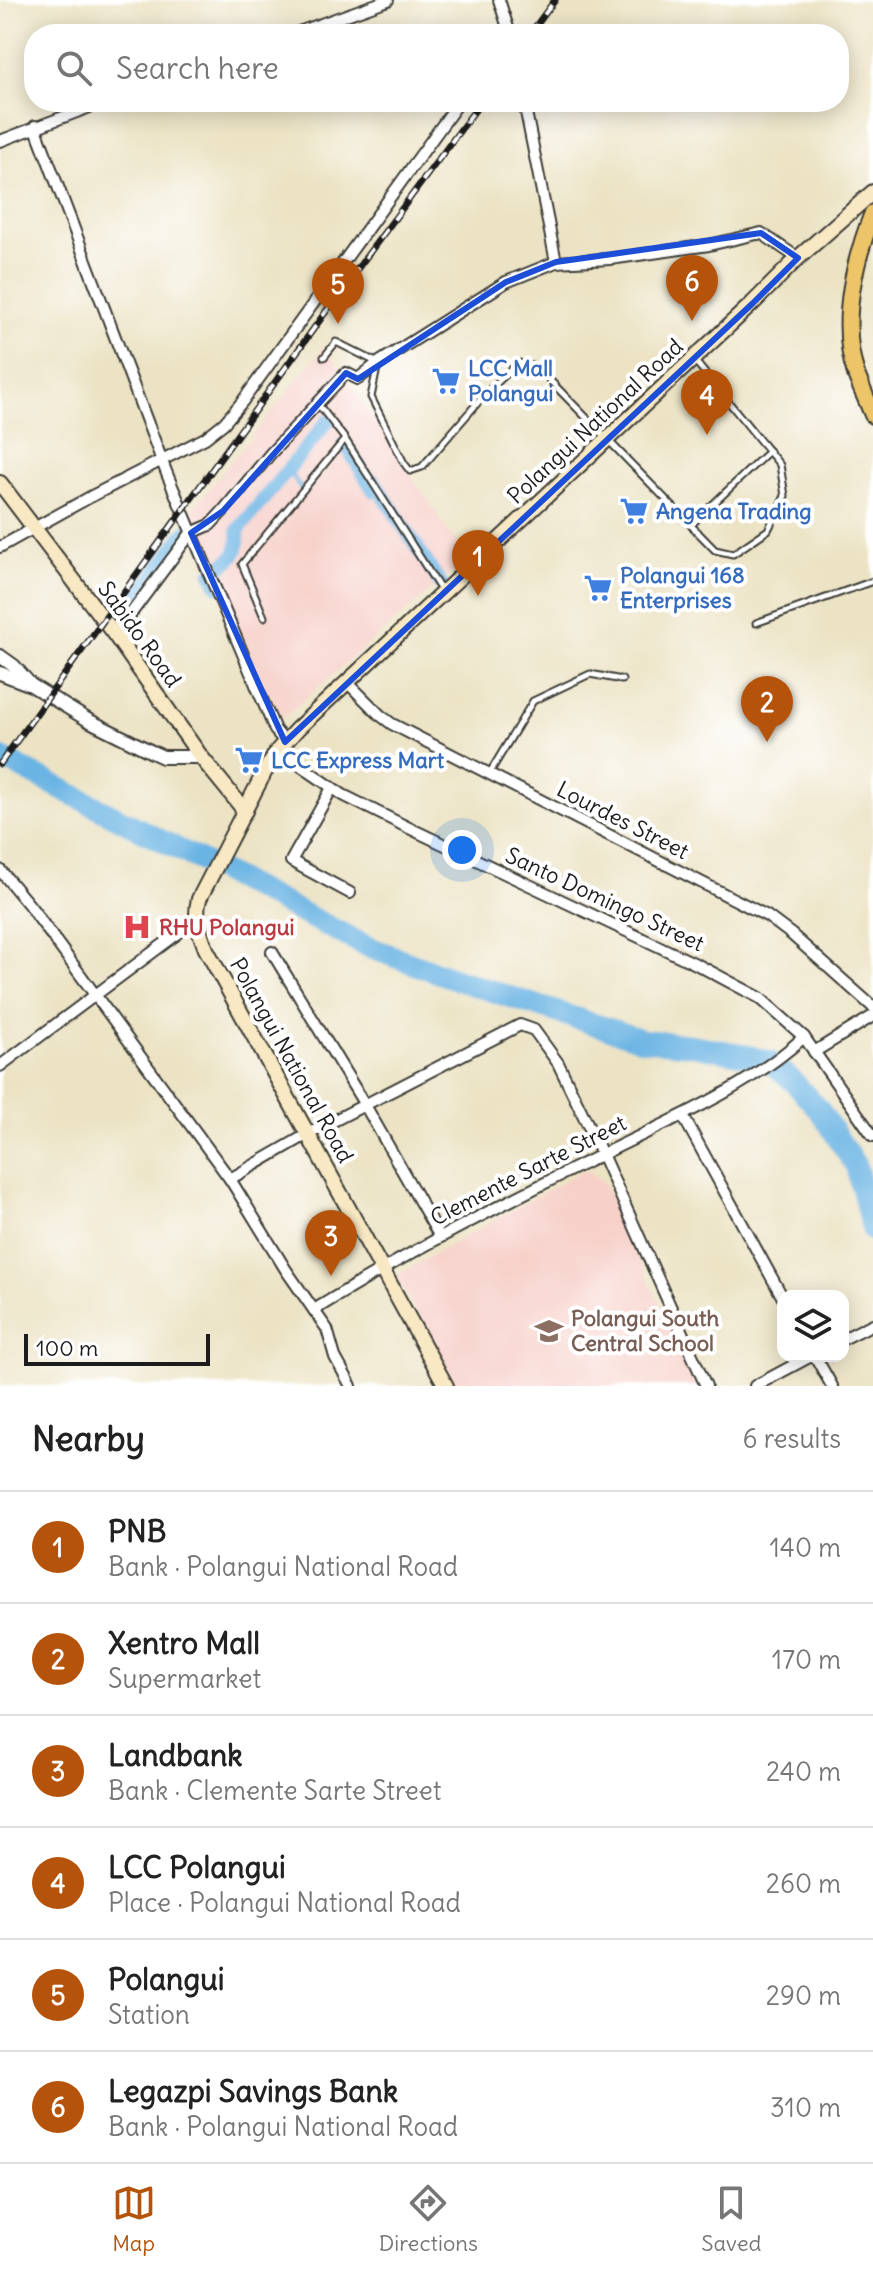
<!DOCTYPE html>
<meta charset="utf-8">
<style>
body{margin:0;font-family:Delius,sans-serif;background:#f6f6f6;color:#222}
.controls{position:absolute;right:24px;bottom:24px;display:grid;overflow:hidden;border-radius:16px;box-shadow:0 4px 20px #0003}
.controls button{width:72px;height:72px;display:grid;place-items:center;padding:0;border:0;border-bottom:2px solid #e0e0e0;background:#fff;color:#222;font:40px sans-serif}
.scale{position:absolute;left:24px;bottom:20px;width:186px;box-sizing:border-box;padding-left:8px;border:4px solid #1c1c1c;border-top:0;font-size:22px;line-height:28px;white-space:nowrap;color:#1c1c1c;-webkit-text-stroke:6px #fff;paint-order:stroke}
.you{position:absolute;left:462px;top:850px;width:28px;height:28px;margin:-20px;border:6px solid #fff;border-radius:50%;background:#1a73e8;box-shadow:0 0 0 12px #1a73e833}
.badge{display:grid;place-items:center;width:52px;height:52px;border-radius:50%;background:#b45309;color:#fff;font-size:26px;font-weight:700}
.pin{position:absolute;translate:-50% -66px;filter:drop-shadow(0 2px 4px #0008)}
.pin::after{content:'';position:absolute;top:42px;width:28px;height:24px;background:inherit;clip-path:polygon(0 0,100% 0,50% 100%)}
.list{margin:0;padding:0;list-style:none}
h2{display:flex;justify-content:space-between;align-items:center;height:104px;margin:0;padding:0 32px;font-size:34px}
h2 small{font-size:26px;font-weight:400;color:#767676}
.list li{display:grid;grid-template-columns:52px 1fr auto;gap:24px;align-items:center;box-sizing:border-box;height:112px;padding:0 32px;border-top:2px solid #e0e0e0}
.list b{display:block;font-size:30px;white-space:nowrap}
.list p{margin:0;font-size:26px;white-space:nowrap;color:#767676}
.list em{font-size:26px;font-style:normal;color:#767676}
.icon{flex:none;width:44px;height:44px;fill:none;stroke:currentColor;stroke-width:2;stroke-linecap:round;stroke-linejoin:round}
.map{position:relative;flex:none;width:873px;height:1386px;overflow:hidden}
.search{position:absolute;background:#fff;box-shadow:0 4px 20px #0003;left:24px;right:24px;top:24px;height:88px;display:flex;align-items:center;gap:20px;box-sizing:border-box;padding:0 28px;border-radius:32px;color:#767676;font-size:30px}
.sheet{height:776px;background:#fff}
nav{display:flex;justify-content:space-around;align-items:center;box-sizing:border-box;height:112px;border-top:2px solid #e0e0e0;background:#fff;font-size:22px;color:#767676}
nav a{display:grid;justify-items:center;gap:4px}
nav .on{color:#b45309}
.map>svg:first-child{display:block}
</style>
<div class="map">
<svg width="873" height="1386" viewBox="0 0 873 1386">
<rect width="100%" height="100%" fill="#fff"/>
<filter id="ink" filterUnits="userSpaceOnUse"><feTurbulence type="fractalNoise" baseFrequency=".0125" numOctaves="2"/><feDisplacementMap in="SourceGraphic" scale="16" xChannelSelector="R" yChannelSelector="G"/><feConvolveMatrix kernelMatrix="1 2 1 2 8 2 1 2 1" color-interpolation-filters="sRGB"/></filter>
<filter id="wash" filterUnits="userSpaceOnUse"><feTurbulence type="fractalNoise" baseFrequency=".006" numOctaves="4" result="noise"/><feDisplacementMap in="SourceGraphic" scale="32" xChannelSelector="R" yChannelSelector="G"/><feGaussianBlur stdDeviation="1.8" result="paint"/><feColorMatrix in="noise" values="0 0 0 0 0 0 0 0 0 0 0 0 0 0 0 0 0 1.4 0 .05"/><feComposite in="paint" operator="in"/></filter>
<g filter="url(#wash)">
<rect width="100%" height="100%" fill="#ece3c4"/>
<g fill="#f7d0c9">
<path d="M325,346L467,559L283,718L266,694L192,529L189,514Z"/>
<path d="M581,1171H589L604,1183L697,1386H455L396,1276Z"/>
</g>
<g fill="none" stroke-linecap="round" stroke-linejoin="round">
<path stroke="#6bb4e3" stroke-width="4" d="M289,471L302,490"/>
<g stroke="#6bb4e3" stroke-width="14">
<path d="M345,444L374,491"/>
<path d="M374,481L441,584"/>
<path d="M218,586L212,573C232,558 240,557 238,530L328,421"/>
<path d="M116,624L186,531"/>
</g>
<path stroke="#6bb4e3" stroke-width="22" d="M0,757L368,947L458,980L643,1040L692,1045L745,1055L770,1062L793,1081L820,1111L856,1166L873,1231"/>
</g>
</g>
<g filter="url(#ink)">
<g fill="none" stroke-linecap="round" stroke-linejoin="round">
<defs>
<g id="service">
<path d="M324,357L336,342L378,363L371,397L404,463L410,471L422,467L486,393L518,363L537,367L715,550L733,554L768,530L785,496L780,465L695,361"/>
<path d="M318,404L345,439L442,592"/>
<path d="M691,525L769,451"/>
<path d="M264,617L242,564L345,439"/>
<path d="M756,623L873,581"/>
<path d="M489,774L533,701L590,674L622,680"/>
</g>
<g id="minor">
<path d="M499,0L510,34"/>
<path d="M293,34L388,0"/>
<path d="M524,102L556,262"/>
<path d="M35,126L167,474L275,730L285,742"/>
<path d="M0,141L103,102"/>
<path d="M0,547L90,497L205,438L224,423L242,402L459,102"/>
<path d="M115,635L191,533L210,525L223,511L271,453L346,373L358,379L378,363L506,282L556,262L610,259L709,245L761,233L798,258"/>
<path d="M347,682L380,715L392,724L767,916L791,934L873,1007"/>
<path d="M278,750L343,795L407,827L698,965L760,998L804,1037L873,1136"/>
<path d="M332,788L291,861L350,893"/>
<path d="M0,870L30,906L230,1179L286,1270L327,1329L335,1357L351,1386"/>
<path d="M272,952L365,1105L440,1237"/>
<path d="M814,1052L873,1016"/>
<path d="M0,1066L196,920"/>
<path d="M683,1116L783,1298"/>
<path d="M230,1179L308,1134L520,1025L534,1030L558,1063L602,1154L706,1386"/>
<path d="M314,1310C406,1253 502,1204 599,1156C670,1120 744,1091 804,1037"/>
<path d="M843,1339L873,1324"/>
<path d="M815,1356L832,1386"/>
<path d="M755,1386L811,1356"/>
</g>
<g id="tertiary">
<path d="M0,656L14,666L29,683"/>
<path d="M0,673L31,685L88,720L152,752L163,757H201"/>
</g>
<g id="secondary">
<path d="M0,483L115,635L201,757L245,811"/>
<path d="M446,1386L206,949C199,931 194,918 199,899L265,771L278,750L297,729L753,303L798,258L873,192"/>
</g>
<path id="trunk" d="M873,213C854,262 839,323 856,374C861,388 868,402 873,415"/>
</defs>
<use href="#service" stroke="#3b3a35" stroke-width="9"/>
<use href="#minor" stroke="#3b3a35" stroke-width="14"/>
<use href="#tertiary" stroke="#3b3a35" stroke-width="16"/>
<use href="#secondary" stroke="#3b3a35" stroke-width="18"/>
<use href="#trunk" stroke="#3b3a35" stroke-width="20"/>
<use href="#service" stroke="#fff" stroke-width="5"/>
<use href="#minor" stroke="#fff" stroke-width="10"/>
<use href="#tertiary" stroke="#fff" stroke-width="12"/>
<use href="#secondary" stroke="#f8e8c3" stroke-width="14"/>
<use href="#trunk" stroke="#edc569" stroke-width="16"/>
<defs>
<g id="rail">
<path d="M530,34L555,0"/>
<path d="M0,764L335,299L481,102"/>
</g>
</defs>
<use href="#rail" stroke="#1c1c1c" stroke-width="7"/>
<use href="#rail" stroke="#fff" stroke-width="4" stroke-dasharray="12" stroke-linecap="butt"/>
</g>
</g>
<path fill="none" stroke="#1d4ed8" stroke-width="6" stroke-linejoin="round" d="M761,233L798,258L753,303L285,742L191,533L223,511L346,373L358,379L506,282L556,262Z"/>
<defs>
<symbol id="supermarket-bare" viewBox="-9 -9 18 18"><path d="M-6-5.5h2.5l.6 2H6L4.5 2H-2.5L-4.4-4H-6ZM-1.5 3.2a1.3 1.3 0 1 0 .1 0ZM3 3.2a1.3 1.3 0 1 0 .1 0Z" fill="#3f7fe0" stroke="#fff" stroke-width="2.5" paint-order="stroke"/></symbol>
<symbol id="hospital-bare" viewBox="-9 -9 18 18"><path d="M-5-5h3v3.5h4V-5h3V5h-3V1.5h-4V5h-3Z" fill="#e0444e" stroke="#fff" stroke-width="2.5" paint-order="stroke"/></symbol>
<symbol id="school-bare" viewBox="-9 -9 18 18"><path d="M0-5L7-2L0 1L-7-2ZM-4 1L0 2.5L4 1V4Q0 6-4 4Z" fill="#8d6e63" stroke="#fff" stroke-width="2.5" paint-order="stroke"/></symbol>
</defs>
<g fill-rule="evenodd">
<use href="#supermarket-bare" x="426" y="361" width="40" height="40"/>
<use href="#supermarket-bare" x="614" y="491" width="40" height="40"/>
<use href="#supermarket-bare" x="578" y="568" width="40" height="40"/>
<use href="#supermarket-bare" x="229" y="740" width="40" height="40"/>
<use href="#hospital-bare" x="117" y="907" width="40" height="40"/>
<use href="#school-bare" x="529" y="1311" width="40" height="40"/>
</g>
<g text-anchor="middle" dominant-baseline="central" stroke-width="8" stroke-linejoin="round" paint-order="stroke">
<g font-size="22" font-weight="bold" fill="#366cbe" stroke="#fff" text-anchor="start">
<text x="468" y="368">LCC Mall<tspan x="468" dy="25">Polangui</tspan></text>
<text x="656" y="511">Angena Trading</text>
<text x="620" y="575">Polangui 168<tspan x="620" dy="25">Enterprises</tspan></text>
<text x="271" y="760">LCC Express Mart</text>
</g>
<g font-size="22" fill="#1c1c1c" stroke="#fff">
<text transform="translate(595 421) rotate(-43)">Polangui National Road</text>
<text transform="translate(140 634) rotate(54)">Sabido Road</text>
<text transform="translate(623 820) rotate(27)">Lourdes Street</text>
<text transform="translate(605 899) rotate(25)">Santo Domingo Street</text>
<text transform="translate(292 1060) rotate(61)">Polangui National Road</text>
<text transform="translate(528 1170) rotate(-27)">Clemente Sarte Street</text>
</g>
<g font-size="22" font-weight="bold" fill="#be3a42" stroke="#fff" text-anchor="start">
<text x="159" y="927">RHU Polangui</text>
</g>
<g font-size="22" font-weight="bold" fill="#785e54" stroke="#fff" text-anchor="start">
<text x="571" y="1318">Polangui South<tspan x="571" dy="25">Central School</tspan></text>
</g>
</g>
</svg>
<div class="controls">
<button><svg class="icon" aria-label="layers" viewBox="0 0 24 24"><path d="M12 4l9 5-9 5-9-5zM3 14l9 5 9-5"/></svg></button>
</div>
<div class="scale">100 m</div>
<div class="you"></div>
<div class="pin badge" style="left:478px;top:596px">1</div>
<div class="pin badge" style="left:767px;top:742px">2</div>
<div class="pin badge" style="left:331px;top:1276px">3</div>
<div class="pin badge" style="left:707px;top:435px">4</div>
<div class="pin badge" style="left:338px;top:324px">5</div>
<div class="pin badge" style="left:692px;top:321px">6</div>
<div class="search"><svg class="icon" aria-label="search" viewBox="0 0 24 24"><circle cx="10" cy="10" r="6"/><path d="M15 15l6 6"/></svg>Search here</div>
</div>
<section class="sheet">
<h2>Nearby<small>6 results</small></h2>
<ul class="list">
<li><span class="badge">1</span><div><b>PNB</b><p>Bank · Polangui National Road</p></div><em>140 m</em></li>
<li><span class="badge">2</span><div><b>Xentro Mall</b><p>Supermarket</p></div><em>170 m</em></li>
<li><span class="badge">3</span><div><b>Landbank</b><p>Bank · Clemente Sarte Street</p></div><em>240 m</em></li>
<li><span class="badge">4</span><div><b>LCC Polangui</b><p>Place · Polangui National Road</p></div><em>260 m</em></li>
<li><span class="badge">5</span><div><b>Polangui</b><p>Station</p></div><em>290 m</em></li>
<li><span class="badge">6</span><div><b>Legazpi Savings Bank</b><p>Bank · Polangui National Road</p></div><em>310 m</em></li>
</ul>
</section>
<nav>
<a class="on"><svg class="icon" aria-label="map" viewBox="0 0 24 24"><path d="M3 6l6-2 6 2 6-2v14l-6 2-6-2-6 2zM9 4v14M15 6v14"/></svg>Map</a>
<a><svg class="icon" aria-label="directions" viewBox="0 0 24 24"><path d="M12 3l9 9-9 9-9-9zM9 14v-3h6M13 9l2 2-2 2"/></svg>Directions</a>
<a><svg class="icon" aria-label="saved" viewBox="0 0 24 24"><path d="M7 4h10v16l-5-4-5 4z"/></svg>Saved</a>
</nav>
